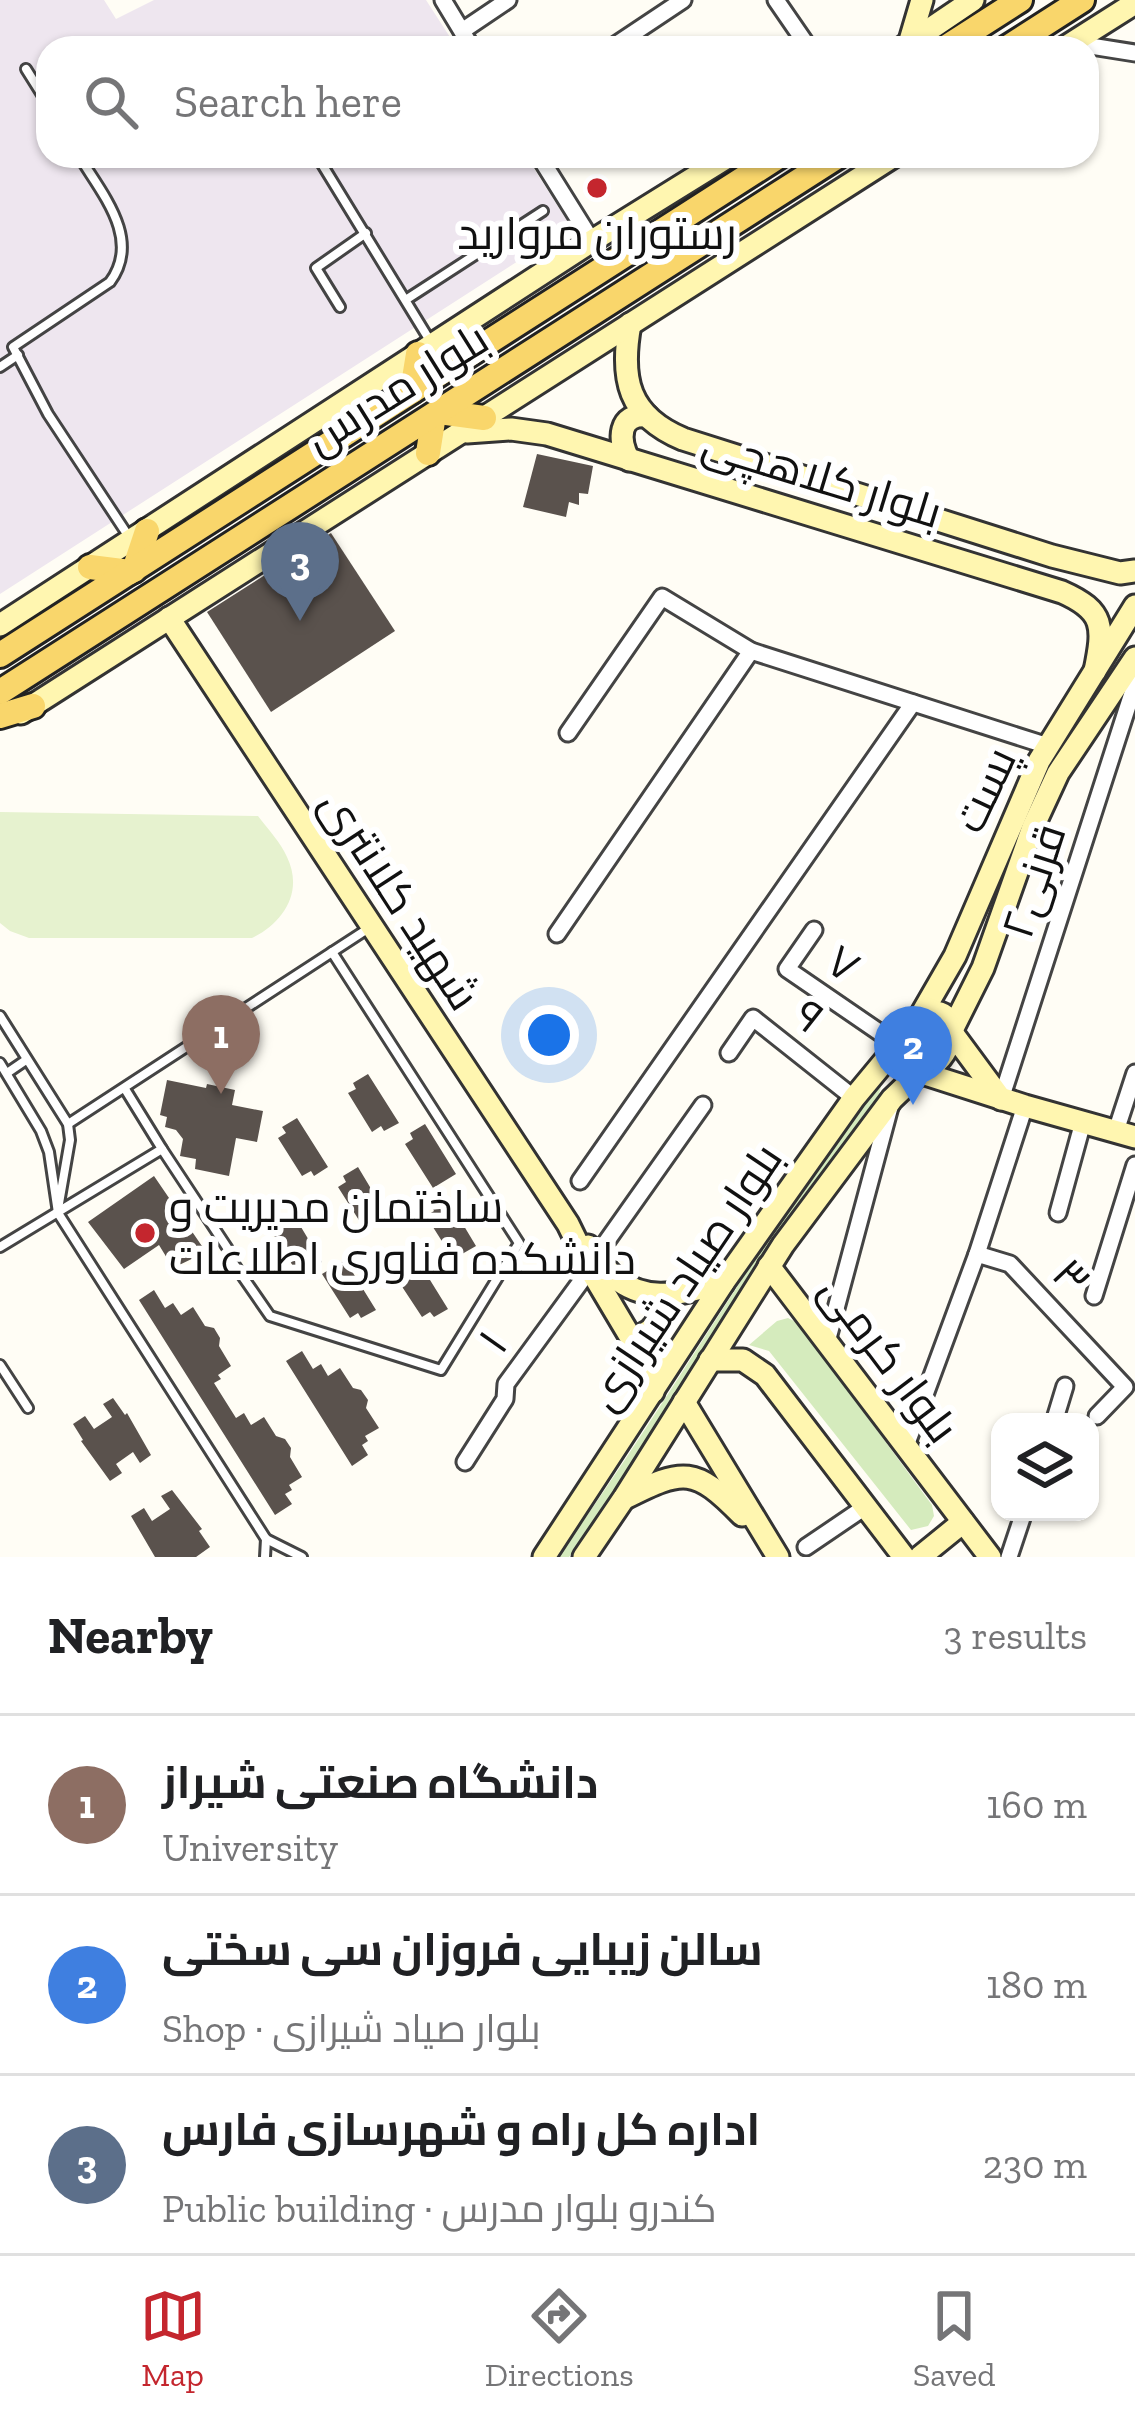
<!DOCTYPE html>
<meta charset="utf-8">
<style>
body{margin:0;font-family:"Zilla Slab",Cairo,serif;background:#f2f2f2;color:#202124}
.controls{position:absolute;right:36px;bottom:36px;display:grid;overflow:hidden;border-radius:24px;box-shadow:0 3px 9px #0004}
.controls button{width:108px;height:108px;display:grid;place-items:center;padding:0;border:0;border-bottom:3px solid #e0e0e0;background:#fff;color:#202124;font:60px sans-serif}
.you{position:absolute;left:549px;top:1035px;width:42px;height:42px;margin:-30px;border:9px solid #fff;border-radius:50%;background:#1a73e8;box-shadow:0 0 0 18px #1a73e833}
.badge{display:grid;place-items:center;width:78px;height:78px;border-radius:50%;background:#c4262e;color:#fff;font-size:39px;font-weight:700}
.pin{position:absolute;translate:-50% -99px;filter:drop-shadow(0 3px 6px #0008)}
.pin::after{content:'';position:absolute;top:63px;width:42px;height:36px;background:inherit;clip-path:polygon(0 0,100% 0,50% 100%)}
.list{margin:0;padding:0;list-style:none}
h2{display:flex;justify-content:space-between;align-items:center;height:156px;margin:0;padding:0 48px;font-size:51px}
h2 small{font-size:39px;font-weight:400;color:#757577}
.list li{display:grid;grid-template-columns:78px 1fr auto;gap:36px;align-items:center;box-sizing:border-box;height:180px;padding:0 48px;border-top:3px solid #e0e0e0}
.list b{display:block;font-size:45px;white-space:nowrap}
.list p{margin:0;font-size:39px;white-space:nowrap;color:#757577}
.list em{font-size:39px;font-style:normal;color:#757577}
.icon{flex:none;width:66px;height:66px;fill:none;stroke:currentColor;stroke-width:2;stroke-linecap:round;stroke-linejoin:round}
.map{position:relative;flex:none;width:1135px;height:1557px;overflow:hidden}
.search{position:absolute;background:#fff;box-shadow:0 3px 9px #0004;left:36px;right:36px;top:36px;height:132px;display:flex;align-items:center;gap:30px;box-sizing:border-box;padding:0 42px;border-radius:36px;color:#757577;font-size:45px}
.sheet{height:696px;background:#fff}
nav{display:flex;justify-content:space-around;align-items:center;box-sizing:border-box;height:168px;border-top:3px solid #e0e0e0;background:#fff;font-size:33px;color:#757577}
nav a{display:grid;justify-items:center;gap:6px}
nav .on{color:#c4262e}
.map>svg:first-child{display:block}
</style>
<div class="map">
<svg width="1135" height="1557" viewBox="0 0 1135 1557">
<rect width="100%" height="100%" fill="#fffdf5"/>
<path fill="#eee6ef" d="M0,0H104L116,19L154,0H426L457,48H48V156H526L571,227L0,594Z"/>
<g fill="#d5ebbd">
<path d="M876,1082L881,1086L878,1099L781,1235L642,1453L569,1557H558C669,1402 763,1236 876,1082Z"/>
<path d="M788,1318L798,1323L932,1505L934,1516L928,1526L911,1530L769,1351L749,1345L777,1321Z"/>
</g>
<path fill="#e6f2cf" d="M0,812L258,816C268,829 281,843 287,857C304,892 283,923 252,938H29L10,931L0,923Z"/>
<g fill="#5a524d">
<path d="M537,454L593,466L588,494L579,493V505L569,502L566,517L523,507Z"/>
<path d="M331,533L395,631L271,712L207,612Z"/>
<path d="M368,1074L399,1123L384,1131L381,1126L372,1132L348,1093L356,1089L353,1083Z"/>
<path d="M167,1080L206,1088L207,1084L235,1090L232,1105L263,1111L257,1142L236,1138L229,1176L195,1169L196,1159L180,1156L183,1139L176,1130L165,1127L167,1117L160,1115Z"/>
<path d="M297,1118L328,1167L314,1176L311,1171L302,1176L278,1138L286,1133L282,1127Z"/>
<path d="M425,1124L456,1174L433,1188L405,1144L413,1139L410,1133Z"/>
<path d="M358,1167L388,1217L374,1225L371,1220L362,1225L338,1187L346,1182L343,1176Z"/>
<path d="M154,1176L206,1252L173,1268L159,1245L124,1269L88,1222Z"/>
<path d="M446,1196L476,1246L462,1254L459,1249L450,1254L426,1216L434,1211L431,1205Z"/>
<path d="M292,1212L322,1262L308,1270L305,1265L296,1271L272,1232L280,1227L277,1221Z"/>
<path d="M417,1259L448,1309L434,1317L430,1312L422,1317L397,1279L405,1274L402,1268Z"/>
<path d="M345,1260L376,1310L361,1318L358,1313L350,1318L322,1274Z"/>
<path d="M154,1290L165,1308L173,1303L181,1315L193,1307L205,1326L214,1328L220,1338L219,1346L231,1366L218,1375L221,1379L214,1383L236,1418L244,1413L251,1425L264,1417L276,1436L285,1439L291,1448L290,1457L302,1477L289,1485L292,1490L285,1494L292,1504L275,1515L139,1300Z"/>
<path d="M302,1351L313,1369L321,1364L328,1376L340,1368L353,1388L361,1390L368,1400L366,1408L379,1428L365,1436L368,1441L362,1445L368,1455L352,1466L286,1361Z"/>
<path d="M113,1398L125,1415L127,1413L151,1455L140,1463L133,1452L116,1464L122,1473L110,1481L81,1441L83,1440L73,1424L85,1416L94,1429L112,1417L103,1404Z"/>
<path d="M172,1490L202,1529L199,1531L210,1547L196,1557H155L131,1516L144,1508L152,1521L170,1509L161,1496Z"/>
</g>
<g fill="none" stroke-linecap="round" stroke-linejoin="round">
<defs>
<g id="lane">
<path d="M26,69L48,104"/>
<path d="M79,156C102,194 142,239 110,282L13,347L48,414L131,540"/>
<path d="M317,156L432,344"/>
<path d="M407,299L543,211"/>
<path d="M340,307L316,268L366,233"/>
<path d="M0,367L18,355"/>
<path d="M0,1016L68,1124L70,1140L58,1209"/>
<path d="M0,1063L41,1131L49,1152L58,1213L266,1539L302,1557"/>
<path d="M7,1073L26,1060"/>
<path d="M68,1124L369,928"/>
<path d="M162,1149L228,1249"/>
<path d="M0,1247L162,1149L125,1089"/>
<path d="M234,1264L270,1316L441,1370L519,1243L332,952"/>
<path d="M0,1365L28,1408"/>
<path d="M265,1557L266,1539"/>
</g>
<g id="street">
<path d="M443,0L472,48"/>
<path d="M776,0L809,48"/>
<path d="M462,31L508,0"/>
<path d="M1072,43L1135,53"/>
<path d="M611,48L683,0"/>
<path d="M539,156L592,241"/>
<path d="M568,733L662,597L751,651L1048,746"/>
<path d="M814,930L787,969L898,1045"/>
<path d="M557,934L751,651"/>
<path d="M729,1053L753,1018L854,1098"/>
<path d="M1001,1099L1135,684"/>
<path d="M1116,1131L1135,1073"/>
<path d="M580,1181L913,703"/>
<path d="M1058,1213L1083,1122"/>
<path d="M977,1254L1010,1264L1125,1387L1097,1416"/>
<path d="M597,1255L703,1105"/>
<path d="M1094,1296L1135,1165"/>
<path d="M827,1342L890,1107"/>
<path d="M1054,1422L1065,1386"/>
<path d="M906,1446L977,1254L1025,1106"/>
<path d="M465,1462L505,1399L506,1384L590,1269"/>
<path d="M806,1547L865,1507"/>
<path d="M1009,1557L1024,1512"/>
</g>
<g id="secondary">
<path d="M909,44L922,0"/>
<path d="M902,48L973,0"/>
<path d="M1064,48L1135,3"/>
<path d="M630,324C620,379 628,416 683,439L1052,556L1120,573L1135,571"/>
<path d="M467,432L511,429L547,434L1062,592C1105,611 1104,627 1095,671"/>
<path d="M629,460C618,440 618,413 647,416"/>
<path d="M169,618L568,1224L590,1269L631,1338L653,1392"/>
<path d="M0,625L592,241L729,156"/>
<path d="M21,713L894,156"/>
<path d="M921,1015L955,956L1039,761L1135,606"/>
<path d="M953,1028L983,968L1033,827L1058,773L1135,658"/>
<path d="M953,1034C947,1052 938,1066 919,1073L901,1067C885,1031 947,984 953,1034L1001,1099"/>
<path d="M922,1073L1025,1106L1135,1137"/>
<path d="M588,1246C597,1256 604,1268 613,1276C647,1306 684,1292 723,1283"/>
<path d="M769,1266L990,1557"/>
<path d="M631,1338C655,1334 661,1320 662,1297"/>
<path d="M710,1360H743L765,1375L904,1557"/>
<path d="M684,1402L778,1557"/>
<path d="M625,1498C684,1468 695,1467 742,1515"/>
<path d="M544,1557L723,1283L854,1098L898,1045"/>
<path d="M584,1557L624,1498L783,1245L892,1099L919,1073"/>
<path d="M920,1557L963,1522"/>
</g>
<g id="primary">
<path d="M945,48L1020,0"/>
<path d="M1007,48L1082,0"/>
<path d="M412,391L418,354"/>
<path d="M439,412L484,418"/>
<path d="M428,453L434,415"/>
<path d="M90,567L130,572"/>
<path d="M134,570L147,531"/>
<path d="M0,655L779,156"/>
<path d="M0,692L838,156"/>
<path d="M0,716L33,706"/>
</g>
</defs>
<use href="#lane" stroke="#444" stroke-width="14"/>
<use href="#street" stroke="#444" stroke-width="21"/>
<use href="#secondary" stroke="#333" stroke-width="27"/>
<use href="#primary" stroke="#222" stroke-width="30"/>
<use href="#lane" stroke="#fff" stroke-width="8"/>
<use href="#street" stroke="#fff" stroke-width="15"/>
<use href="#secondary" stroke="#fff6b0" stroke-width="21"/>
<use href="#primary" stroke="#f9d66b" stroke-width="24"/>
</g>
<g fill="#c4262e" stroke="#fff" stroke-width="4.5">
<circle cx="597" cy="188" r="12"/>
<circle cx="145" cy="1233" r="12"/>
</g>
<g text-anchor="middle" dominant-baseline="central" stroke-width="12" stroke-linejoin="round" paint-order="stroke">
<g font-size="45" fill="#111" stroke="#fff">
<text x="597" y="234">رستوران مروارید</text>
<text x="169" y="1207" text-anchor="start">ساختمان مدیریت و<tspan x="169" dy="52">دانشکده فناوری اطلاعات</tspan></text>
</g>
<g font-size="45" fill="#111" stroke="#fff">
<text transform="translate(397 389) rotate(-32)">بلوار مدرس</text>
<text transform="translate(822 478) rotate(17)">بلوار کلاهچی</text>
<text transform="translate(985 790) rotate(-65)">پست</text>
<text transform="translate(1034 881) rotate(-72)">قرنی۲</text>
<text transform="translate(400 900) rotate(57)">شهید کلانتری</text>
<text transform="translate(843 964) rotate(34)">۷</text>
<text transform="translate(809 1016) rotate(38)">۹</text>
<text transform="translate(685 1277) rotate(-56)">بلوار صیاد شیرازی</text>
<text transform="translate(1071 1277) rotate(47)">۳</text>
<text transform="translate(493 1342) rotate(-55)">۱</text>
<text transform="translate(889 1359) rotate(53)">بلوار کرمی</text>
</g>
</g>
</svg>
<div class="controls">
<button><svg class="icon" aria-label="layers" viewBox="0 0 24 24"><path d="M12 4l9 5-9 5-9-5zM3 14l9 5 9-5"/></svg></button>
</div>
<div class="you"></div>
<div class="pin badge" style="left:221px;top:1094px;background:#8d6e63">1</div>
<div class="pin badge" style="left:913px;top:1105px;background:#3f7fe0">2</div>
<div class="pin badge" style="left:300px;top:621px;background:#5c6f8a">3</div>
<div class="search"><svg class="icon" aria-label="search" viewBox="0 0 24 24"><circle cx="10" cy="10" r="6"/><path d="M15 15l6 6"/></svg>Search here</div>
</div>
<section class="sheet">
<h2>Nearby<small>3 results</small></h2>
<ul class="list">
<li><span class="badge" style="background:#8d6e63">1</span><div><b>دانشگاه صنعتی شیراز</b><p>University</p></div><em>160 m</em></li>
<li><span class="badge" style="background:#3f7fe0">2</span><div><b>سالن زیبایی فروزان سی سختی</b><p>Shop · بلوار صیاد شیرازی</p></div><em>180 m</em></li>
<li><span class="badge" style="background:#5c6f8a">3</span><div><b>اداره کل راه و شهرسازی فارس</b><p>Public building · کندرو بلوار مدرس</p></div><em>230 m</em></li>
</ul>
</section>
<nav>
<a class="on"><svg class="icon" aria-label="map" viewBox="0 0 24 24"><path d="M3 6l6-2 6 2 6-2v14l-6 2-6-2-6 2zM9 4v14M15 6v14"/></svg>Map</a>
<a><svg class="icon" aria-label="directions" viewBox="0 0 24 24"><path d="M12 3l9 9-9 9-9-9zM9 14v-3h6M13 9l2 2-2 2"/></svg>Directions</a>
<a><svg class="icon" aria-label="saved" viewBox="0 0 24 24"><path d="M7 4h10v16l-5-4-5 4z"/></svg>Saved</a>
</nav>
